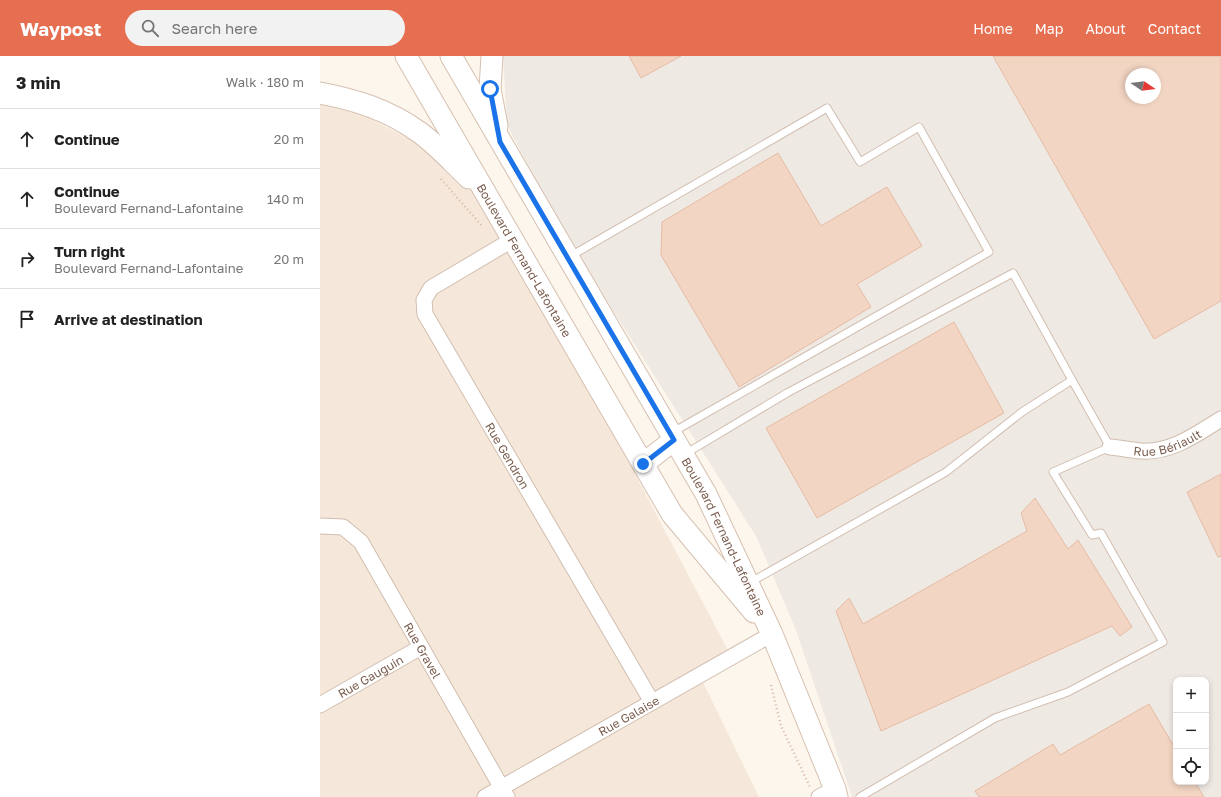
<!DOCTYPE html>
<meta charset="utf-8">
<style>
body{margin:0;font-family:"Golos Text",sans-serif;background:#f2f2f2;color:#222}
.controls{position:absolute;right:12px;bottom:12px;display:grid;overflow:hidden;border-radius:8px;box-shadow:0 2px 6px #0003}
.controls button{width:36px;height:36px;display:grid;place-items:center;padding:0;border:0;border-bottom:1px solid #e0e0e0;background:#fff;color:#222;font:20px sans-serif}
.compass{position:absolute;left:805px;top:12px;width:36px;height:36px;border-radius:50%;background:#fff;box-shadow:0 2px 6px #0003;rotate:103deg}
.stop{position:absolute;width:12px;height:12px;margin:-9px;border:3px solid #1a73e8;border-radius:50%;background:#fff}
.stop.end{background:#1a73e8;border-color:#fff;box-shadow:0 1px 4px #0008}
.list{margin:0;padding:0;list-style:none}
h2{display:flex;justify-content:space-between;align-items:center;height:52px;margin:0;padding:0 16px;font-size:17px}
h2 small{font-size:13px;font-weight:400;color:#767676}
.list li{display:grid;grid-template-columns:26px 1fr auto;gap:12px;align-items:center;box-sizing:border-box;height:60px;padding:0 16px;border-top:1px solid #e0e0e0}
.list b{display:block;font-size:15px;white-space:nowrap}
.list p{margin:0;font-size:13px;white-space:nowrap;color:#767676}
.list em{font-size:13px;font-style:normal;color:#767676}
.icon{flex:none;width:22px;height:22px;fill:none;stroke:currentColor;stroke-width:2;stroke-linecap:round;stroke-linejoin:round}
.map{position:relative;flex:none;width:901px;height:741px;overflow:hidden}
header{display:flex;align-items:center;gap:24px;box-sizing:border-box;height:56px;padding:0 20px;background:#e76f51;color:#fff}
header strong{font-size:19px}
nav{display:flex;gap:22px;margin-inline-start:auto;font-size:14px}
.search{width:280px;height:36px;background:#f2f2f2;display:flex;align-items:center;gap:10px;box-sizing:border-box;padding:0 14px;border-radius:22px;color:#767676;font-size:15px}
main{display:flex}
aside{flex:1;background:#fff}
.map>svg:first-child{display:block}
</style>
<header>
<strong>Waypost</strong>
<div class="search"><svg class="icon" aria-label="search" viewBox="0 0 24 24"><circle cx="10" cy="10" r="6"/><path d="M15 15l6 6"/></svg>Search here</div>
<nav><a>Home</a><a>Map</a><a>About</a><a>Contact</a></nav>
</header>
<main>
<aside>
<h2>3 min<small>Walk · 180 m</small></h2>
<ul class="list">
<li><svg class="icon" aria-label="ahead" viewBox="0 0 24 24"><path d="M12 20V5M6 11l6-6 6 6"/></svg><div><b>Continue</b></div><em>20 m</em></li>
<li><svg class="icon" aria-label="ahead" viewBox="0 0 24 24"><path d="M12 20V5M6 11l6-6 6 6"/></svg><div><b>Continue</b><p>Boulevard Fernand-Lafontaine</p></div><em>140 m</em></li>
<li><svg class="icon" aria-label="right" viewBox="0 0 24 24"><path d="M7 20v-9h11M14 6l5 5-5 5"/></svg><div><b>Turn right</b><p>Boulevard Fernand-Lafontaine</p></div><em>20 m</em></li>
<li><svg class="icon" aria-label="arrive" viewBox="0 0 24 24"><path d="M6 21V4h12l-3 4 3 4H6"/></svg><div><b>Arrive at destination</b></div></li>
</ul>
</aside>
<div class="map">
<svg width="901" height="741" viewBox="0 0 901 741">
<rect width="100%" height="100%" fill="#fdf6ec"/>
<path fill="#f5e8da" d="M0,48L43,59L102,90L164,136L192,185L410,598L378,616L439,741H0Z"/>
<path fill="#efe9e4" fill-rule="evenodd" d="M183,0H901V741H532L476,574L436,480L240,171L187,69ZM811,18H835V42H811ZM856,624H886V726H856Z"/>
<g fill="#f3d5c3" stroke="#e6bba3" fill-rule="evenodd">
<path d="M309,0H361L321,22Z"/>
<path d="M673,0H901V245L834,283ZM811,18H835V42H811Z"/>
<path d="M458,97L501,170L567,131L602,190L537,228L551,251L419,331L341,199L342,166Z"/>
<path d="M634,266L684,357L497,462L446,372Z"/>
<path d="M901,418V500L898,501L867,436Z"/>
<path d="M715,442L748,493L758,484L812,571L800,580L792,570L561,675L516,555L529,542L543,568L707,475L701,457Z"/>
<path d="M829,648L856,694V726H875L884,741H659L655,735L733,688L740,699Z"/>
</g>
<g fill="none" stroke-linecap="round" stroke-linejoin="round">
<defs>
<g id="lane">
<path d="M249,201L507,52L540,106L599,71L669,196L353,376"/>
<path d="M365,398L467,337L693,217L752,324L702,356L626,416L429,527"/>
<path d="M540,741L675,662L748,636L843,586L781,477L772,479L733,416L790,391L752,324"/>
</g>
<g id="street">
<path id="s1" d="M192,184L111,232L104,244L105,258L332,646"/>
<path id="s2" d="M790,391C800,392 811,394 821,395C851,397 877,378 901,363"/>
<path id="s3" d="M0,470L23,471L41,486L187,741"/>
<path id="s4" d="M0,649L101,591"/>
<path id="s5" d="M165,741L452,578"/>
<path d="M499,741L515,733"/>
</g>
<g id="secondary">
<path id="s6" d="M86,0L352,458L434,556"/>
<path id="s7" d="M131,0L386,438L452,578L515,733L517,741"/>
<path d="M172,0L170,33L177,70"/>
<path d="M0,37C37,44 68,54 99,76C116,88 133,107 149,122"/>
<path d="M323,408L354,384"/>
</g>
</defs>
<use href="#lane" stroke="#d1beb0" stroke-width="9"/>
<use href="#street" stroke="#d1beb0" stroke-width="17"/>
<use href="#secondary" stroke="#d6c0b0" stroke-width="23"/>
<g stroke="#d9b8a5" stroke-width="2.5" stroke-dasharray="1 3" stroke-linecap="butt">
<path d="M121,123L162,170"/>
<path d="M451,629L461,670L490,731"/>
</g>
<use href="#lane" stroke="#fff" stroke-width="7"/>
<use href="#street" stroke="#fff" stroke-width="15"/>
<use href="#secondary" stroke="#fff" stroke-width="21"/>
</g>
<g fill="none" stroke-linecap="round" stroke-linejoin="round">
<path stroke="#1a73e8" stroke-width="5" d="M170,33L180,86L354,384L323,408"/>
</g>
<g text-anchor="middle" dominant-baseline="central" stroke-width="3" stroke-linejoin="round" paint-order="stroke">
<g font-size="12" fill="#7a5c4d" stroke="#fffaf3">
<text stroke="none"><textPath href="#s6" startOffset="236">Boulevard Fernand-Lafontaine</textPath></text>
<text stroke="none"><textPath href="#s2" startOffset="59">Rue Bériault</textPath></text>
<text stroke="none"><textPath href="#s1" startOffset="286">Rue Gendron</textPath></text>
<text stroke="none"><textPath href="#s7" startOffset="553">Boulevard Fernand-Lafontaine</textPath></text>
<text stroke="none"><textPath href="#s3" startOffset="171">Rue Gravel</textPath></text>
<text stroke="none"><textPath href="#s4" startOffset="58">Rue Gauguin</textPath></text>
<text stroke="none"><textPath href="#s5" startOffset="165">Rue Galaise</textPath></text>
</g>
</g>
</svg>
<div class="controls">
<button>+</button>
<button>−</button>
<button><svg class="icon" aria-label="locate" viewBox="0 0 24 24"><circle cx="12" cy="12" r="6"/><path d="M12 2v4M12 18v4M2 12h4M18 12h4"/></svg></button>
</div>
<svg class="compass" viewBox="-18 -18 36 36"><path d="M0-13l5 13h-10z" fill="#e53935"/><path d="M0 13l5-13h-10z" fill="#767676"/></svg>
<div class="stop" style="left:170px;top:33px"></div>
<div class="stop end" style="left:323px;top:408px"></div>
</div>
</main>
